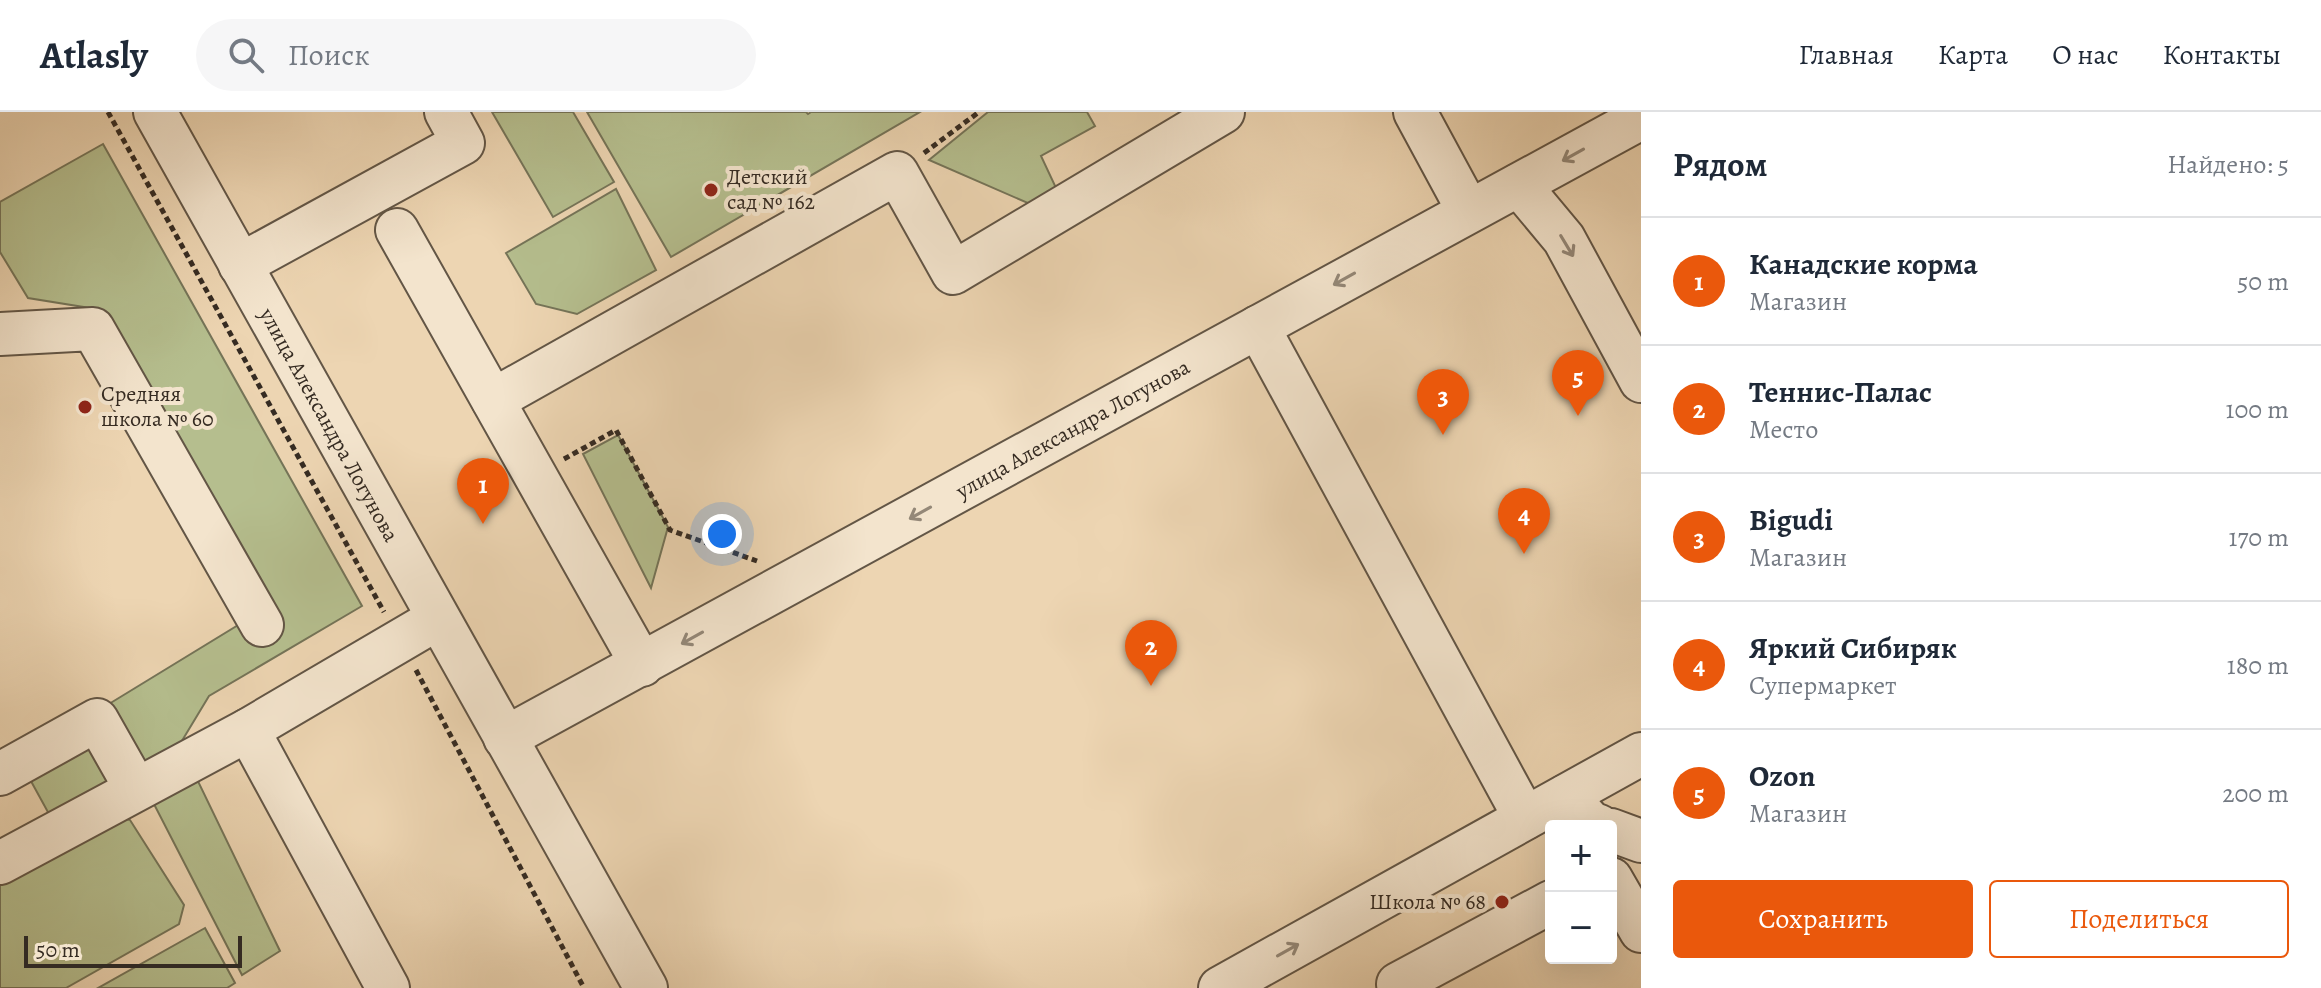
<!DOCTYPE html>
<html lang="ru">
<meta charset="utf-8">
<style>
body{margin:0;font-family:Alegreya,serif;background:#f6f6f7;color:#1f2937}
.controls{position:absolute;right:24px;bottom:24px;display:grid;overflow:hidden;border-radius:8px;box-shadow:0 8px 32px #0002}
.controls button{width:72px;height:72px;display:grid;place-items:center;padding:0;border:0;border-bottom:2px solid #e0e1e3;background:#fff;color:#1f2937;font:40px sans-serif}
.scale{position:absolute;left:24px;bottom:20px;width:218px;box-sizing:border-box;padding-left:8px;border:4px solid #352b22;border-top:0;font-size:22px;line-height:28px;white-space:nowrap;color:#352b22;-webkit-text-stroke:6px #f3e4cd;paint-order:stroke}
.you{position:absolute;left:722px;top:422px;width:28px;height:28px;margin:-20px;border:6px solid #fff;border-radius:50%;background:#1a73e8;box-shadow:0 0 0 12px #1a73e833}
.badge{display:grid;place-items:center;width:52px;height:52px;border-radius:50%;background:#ea580c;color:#fff;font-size:26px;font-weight:700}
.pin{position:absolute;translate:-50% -66px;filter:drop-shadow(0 2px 4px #0008)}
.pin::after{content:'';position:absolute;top:42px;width:28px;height:24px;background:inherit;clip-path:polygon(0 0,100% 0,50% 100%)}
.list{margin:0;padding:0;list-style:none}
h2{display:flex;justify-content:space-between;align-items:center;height:104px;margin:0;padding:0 32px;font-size:34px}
h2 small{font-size:26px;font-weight:400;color:#747a83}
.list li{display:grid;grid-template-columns:52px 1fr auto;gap:24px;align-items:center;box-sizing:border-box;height:128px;padding:0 32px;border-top:2px solid #e0e1e3}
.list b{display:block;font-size:30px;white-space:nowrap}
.list p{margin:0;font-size:26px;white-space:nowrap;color:#747a83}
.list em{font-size:26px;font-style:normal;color:#747a83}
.actions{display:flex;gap:16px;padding:24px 32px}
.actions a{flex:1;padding:18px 0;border:2px solid #ea580c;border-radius:8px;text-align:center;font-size:28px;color:#ea580c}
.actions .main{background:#ea580c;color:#fff}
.icon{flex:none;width:44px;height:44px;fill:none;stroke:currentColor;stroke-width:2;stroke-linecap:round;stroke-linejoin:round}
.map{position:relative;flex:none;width:1641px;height:876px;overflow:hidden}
header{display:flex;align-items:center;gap:48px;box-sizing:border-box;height:112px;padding:0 40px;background:#fff;border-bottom:2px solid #e0e1e3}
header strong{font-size:38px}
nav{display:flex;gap:44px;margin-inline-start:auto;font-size:28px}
.search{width:560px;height:72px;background:#f6f6f7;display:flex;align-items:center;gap:20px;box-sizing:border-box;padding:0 28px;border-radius:44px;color:#747a83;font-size:30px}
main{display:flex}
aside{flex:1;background:#fff}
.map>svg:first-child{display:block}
</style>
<header>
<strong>Atlasly</strong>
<div class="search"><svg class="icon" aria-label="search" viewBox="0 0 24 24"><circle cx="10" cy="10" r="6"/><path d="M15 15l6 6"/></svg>Поиск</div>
<nav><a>Главная</a><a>Карта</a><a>О нас</a><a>Контакты</a></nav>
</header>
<main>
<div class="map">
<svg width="1641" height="876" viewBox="0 0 1641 876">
<rect width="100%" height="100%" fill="#edd5b2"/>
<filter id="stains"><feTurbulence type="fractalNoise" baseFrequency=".0025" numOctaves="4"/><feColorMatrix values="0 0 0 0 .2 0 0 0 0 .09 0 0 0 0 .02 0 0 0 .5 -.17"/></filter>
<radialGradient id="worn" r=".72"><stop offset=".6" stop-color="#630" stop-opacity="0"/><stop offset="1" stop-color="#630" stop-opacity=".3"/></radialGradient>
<g fill="#b5be8e" stroke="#757458" stroke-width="2">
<path d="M492,0H573L614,70L553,105Z"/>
<path d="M587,0H806L808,2L811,0H920L671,145Z"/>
<path d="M988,0H1087L1095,14L1041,44L1057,78L1030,92L929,48Z"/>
<path d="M103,32L362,494L209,584L180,632L280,839L242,863L104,595L271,493L102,198L28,186L0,140V90Z"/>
<path d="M616,77L656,158L577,202L536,192L506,141Z"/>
<path d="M618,323L668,415L651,476L583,342Z"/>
<path d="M84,622L117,680L55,713L26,660Z"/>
<path d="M116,704L130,708L184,793L179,812L66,876H0V771Z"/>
<path d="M205,816L235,871L227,876H98Z"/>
</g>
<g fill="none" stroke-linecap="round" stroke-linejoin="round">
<defs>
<g id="minor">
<path d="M155,0L646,876"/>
<path d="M1415,0L1468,98"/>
<path d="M1519,73L1564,127L1641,269"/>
<path d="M397,118L642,553"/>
<path d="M240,153L463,31L446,0"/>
<path d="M1258,215L1525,706"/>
<path d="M0,222L93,217L262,513"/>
<path d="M493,288L897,61L953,161L1223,0"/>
<path d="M505,626L1641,6"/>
<path d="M0,662L97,608L136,677"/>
<path d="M1566,684L1591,711L1599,714"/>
<path d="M1611,718L1641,729"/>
<path d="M0,751L248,618"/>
<path d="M1611,767L1641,819"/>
<path d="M388,876L248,618L437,507"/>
<path d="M1220,876L1641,642"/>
<path d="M1400,876L1398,872L1551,790"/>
</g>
</defs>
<use href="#minor" stroke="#635646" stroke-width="46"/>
<g stroke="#352b22" stroke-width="5" stroke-dasharray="6 4" stroke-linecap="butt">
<path d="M108,0L384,500"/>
<path d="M924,41L979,0"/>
<path d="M564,347L616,318L670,418L757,449"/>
<path d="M416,558L584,876"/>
</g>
<use href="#minor" stroke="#f3e4cd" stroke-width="42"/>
</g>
<defs><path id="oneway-shaft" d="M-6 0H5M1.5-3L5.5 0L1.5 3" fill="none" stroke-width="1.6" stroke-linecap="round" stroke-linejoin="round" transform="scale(2)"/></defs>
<g stroke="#948878">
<use href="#oneway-shaft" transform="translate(1573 43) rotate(151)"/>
<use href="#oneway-shaft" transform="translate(1567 134) rotate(59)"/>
<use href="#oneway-shaft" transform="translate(1344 167) rotate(151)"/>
<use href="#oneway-shaft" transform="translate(920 401) rotate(151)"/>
<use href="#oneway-shaft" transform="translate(692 526) rotate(151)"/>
<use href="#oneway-shaft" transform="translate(1288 838) rotate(-29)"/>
</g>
<g fill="#8f2418" stroke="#f3e4cd" stroke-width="3">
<circle cx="711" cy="78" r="8"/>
<circle cx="85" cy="295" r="8"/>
<circle cx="1502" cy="790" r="8"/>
</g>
<g text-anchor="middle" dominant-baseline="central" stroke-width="8" stroke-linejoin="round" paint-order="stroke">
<g font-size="22" fill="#352b22" stroke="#f3e4cd" text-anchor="start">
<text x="727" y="65">Детский<tspan x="727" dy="25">сад № 162</tspan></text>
<text x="101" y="282">Средняя<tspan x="101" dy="25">школа № 60</tspan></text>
<text x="1486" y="790" text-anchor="end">Школа № 68</text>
</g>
<g font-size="22" fill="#352b22" stroke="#f3e4cd">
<text transform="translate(329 313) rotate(61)">улица Александра Логунова</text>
<text transform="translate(1073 317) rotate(-29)">улица Александра Логунова</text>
</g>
</g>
<rect width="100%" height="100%" filter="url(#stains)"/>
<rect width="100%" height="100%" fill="url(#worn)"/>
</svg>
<div class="controls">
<button>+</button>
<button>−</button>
</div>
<div class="scale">50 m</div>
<div class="you"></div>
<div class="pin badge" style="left:483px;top:412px">1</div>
<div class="pin badge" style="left:1151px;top:574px">2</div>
<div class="pin badge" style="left:1443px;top:323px">3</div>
<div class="pin badge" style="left:1524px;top:442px">4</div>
<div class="pin badge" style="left:1578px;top:304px">5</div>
</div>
<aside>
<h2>Рядом<small>Найдено: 5</small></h2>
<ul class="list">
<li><span class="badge">1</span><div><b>Канадские корма</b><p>Магазин</p></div><em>50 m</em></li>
<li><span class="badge">2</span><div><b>Теннис-Палас</b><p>Место</p></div><em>100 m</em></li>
<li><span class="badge">3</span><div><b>Bigudi</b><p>Магазин</p></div><em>170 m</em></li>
<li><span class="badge">4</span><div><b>Яркий Сибиряк</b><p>Супермаркет</p></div><em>180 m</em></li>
<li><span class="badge">5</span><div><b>Ozon</b><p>Магазин</p></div><em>200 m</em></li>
</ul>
<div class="actions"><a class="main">Сохранить</a><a>Поделиться</a></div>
</aside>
</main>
